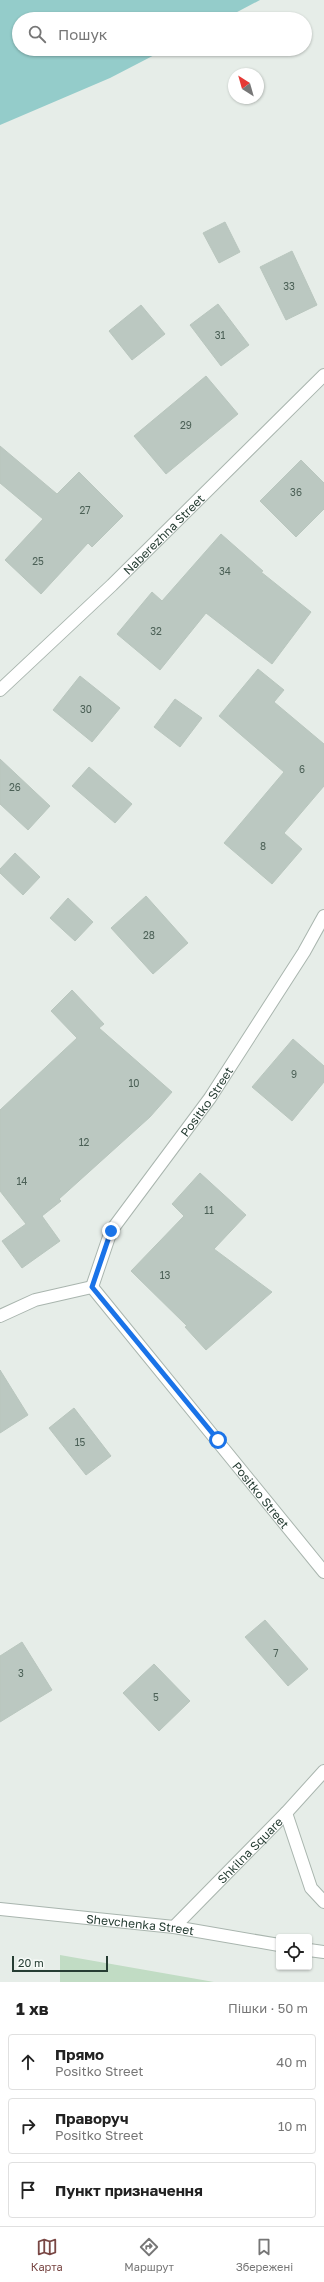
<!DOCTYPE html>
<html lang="uk">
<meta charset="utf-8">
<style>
body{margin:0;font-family:"Golos Text",sans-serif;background:#f6f6f6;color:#222}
.controls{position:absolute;right:12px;bottom:12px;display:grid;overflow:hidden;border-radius:4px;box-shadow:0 1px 3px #0004}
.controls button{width:36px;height:36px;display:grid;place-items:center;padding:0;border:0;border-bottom:1px solid #e0e0e0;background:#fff;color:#222;font:20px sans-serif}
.compass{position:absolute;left:228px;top:68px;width:36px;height:36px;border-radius:50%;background:#fff;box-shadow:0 1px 3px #0004;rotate:323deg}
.scale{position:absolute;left:12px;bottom:10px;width:96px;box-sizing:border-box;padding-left:4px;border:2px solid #263d33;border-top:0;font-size:11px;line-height:14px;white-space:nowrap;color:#263d33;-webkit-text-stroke:3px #f6faf7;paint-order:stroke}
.stop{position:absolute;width:12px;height:12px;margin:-9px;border:3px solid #1a73e8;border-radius:50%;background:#fff}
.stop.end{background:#1a73e8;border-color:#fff;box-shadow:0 1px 4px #0008}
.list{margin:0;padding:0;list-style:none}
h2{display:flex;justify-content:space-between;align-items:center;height:52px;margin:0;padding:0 16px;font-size:17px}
h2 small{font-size:13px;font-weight:400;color:#767676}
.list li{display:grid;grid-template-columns:26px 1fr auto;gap:12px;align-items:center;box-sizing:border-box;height:56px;margin:0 8px 8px;padding:0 8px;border:1px solid #e0e0e0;border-radius:4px}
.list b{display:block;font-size:15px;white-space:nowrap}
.list p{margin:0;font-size:13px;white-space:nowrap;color:#767676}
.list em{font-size:13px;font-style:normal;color:#767676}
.icon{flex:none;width:22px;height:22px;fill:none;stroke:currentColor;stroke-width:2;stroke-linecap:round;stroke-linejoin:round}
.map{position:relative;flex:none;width:324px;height:1982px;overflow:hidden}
.search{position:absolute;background:#fff;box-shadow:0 1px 3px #0004;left:12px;right:12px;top:12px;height:44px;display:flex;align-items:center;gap:10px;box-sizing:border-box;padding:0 14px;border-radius:22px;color:#767676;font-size:15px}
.sheet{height:244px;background:#fff}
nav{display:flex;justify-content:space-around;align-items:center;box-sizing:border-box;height:56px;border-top:1px solid #e0e0e0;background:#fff;font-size:11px;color:#767676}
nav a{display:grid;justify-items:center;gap:2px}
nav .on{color:#794744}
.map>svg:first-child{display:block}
</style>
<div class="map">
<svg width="324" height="1982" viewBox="0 0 324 1982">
<rect width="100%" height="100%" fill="#e6ede8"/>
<path fill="#c1dcc4" d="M60,1955L214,1982H60Z"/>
<path fill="#94ccca" d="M0,0H260L224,19H19V49H166L110,78L0,125Z"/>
<g fill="#bbc8c1" stroke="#b9c6be">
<path d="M225,222L240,252L219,263L203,233Z"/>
<path d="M292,251L317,305L286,320L260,267Z"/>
<path d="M218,304L249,345L221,366L190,325Z"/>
<path d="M141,305L165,334L132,360L109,331Z"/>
<path d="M206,376L238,414L166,474L134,436Z"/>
<path d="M0,446L57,494L79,472L123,516L92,547L88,543L41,594L5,560L43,519L0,483Z"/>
<path d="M301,460L324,483V509L296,537L260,501Z"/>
<path d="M221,534L263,571L261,572L311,612L272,664L206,613L160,670L117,634L152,592L162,601Z"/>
<path d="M258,669L284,690L274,702L324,744V786L284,833L302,849L272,884L224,843L284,772L219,716Z"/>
<path d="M80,676L120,708L92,742L53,710Z"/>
<path d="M175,699L202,718L180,747L154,727Z"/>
<path d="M0,759L50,806L28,830L0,804Z"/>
<path d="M89,767L132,804L115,823L72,786Z"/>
<path d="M15,853L40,877L23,895L0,873V869Z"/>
<path d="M146,896L188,943L153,974L111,928Z"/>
<path d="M68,898L93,922L75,941L50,918Z"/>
<path d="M72,990L104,1024L99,1028L172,1092L150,1117L59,1199L61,1201L42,1216L60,1241L22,1268L2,1241L26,1224L0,1191V1110L77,1038L51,1011Z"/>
<path d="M293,1039L324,1066V1082L292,1121L252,1087Z"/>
<path d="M200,1173L246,1215L214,1249L272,1292L206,1350L185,1327L187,1326L131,1271L184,1216L172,1204Z"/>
<path d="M0,1370L28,1415L0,1433Z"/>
<path d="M74,1408L111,1456L86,1475L49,1428Z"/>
<path d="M265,1620L308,1669L288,1686L245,1637Z"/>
<path d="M22,1642L52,1690L0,1722V1656Z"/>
<path d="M154,1664L190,1701L159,1731L123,1693Z"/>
</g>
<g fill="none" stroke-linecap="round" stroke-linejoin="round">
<defs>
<g id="minor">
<path id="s1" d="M0,690L112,585L324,375"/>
<path id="s2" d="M92,1287L111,1231L210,1098L304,952L324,916"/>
<path id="s3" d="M92,1287L324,1572"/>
<path d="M0,1316L35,1300L92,1287"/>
<path d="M286,1813L311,1888L324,1902"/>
<path id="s4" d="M0,1909L174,1927L279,1945"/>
<path id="s5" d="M174,1927L286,1813L324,1771"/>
<path d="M309,1950L324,1952"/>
</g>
</defs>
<use href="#minor" stroke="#a9b5ae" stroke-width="14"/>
<use href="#minor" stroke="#fff" stroke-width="12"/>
</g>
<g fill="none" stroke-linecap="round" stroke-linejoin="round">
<path stroke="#1a73e8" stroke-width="5" d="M111,1231L92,1287L218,1440"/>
</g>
<g text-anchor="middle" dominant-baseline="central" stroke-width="4" stroke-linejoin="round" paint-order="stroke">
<g font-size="10" fill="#4b6056">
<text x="289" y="286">33</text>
<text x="220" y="335">31</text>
<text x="186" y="425">29</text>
<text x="296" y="492">36</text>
<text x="85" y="510">27</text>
<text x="38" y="561">25</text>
<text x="225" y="571">34</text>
<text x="156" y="631">32</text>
<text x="86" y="709">30</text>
<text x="302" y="769">6</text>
<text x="15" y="787">26</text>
<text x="263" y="846">8</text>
<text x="149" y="935">28</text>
<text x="294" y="1074">9</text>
<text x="134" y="1083">10</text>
<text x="84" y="1142">12</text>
<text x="22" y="1181">14</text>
<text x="209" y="1210">11</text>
<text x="165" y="1275">13</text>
<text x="80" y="1442">15</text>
<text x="276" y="1653">7</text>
<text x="21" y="1673">3</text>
<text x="156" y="1697">5</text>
</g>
<g font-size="12" fill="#263d33" stroke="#f6faf7">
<text stroke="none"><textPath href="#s1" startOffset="226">Naberezhna Street</textPath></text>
<text stroke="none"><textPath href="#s2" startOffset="220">Positko Street</textPath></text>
<text stroke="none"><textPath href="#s3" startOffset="268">Positko Street</textPath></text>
<text stroke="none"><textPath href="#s5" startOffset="108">Shkilna Square</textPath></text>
<text stroke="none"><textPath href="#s4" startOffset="141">Shevchenka Street</textPath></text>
</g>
</g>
</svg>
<div class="controls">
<button><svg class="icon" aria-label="locate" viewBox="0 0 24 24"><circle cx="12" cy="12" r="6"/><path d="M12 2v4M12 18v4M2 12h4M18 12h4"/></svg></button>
</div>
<svg class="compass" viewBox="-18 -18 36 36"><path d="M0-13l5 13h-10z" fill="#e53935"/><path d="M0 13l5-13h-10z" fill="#767676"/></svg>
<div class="scale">20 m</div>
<div class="stop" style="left:218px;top:1440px"></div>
<div class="stop end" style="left:111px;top:1231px"></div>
<div class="search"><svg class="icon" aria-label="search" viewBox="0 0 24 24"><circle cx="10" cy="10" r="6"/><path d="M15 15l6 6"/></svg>Пошук</div>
</div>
<section class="sheet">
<h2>1 хв<small>Пішки · 50 m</small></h2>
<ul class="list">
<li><svg class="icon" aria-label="ahead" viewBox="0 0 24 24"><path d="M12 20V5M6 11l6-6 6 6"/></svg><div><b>Прямо</b><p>Positko Street</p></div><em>40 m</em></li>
<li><svg class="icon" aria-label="right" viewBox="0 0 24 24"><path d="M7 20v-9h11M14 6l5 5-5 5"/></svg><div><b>Праворуч</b><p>Positko Street</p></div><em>10 m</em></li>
<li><svg class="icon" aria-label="arrive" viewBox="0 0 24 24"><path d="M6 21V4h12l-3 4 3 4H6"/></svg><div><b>Пункт призначення</b></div></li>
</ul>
</section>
<nav>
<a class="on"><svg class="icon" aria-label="map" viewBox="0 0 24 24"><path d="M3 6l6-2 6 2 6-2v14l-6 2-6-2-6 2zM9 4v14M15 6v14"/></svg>Карта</a>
<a><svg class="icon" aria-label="directions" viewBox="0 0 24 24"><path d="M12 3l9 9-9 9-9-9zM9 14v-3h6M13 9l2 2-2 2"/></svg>Маршрут</a>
<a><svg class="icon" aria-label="saved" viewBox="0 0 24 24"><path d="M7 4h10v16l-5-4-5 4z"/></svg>Збережені</a>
</nav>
